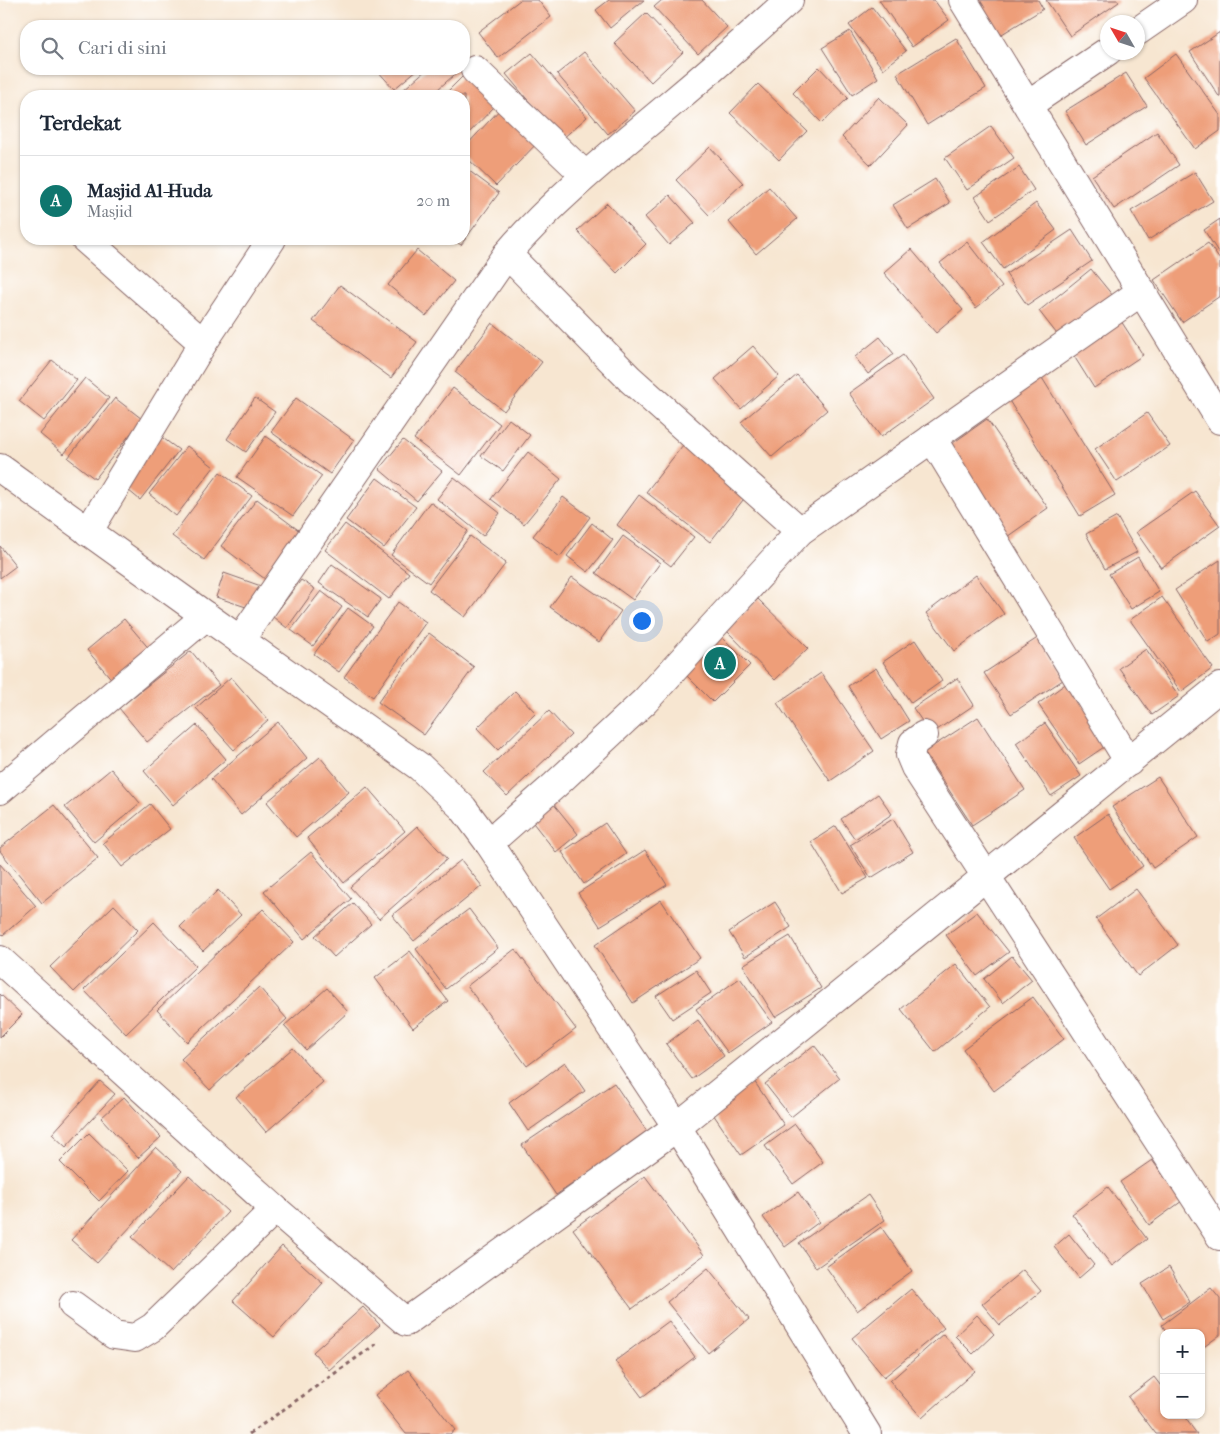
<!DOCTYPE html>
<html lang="id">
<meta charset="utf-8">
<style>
body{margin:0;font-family:"IM FELL French Canon",serif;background:#f2f2f3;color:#1f2937}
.controls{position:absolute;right:15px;bottom:15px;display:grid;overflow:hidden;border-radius:10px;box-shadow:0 1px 4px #0004}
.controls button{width:45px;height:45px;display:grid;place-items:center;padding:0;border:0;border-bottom:1px solid #e0e1e3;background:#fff;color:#1f2937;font:25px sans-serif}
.compass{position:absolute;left:1100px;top:15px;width:45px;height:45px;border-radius:50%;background:#fff;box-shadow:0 1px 4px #0004;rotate:309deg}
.you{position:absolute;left:641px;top:620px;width:18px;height:18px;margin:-12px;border:4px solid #fff;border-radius:50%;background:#1a73e8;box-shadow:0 0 0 8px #1a73e833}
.badge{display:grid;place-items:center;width:32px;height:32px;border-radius:50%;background:#0f766e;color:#fff;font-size:16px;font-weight:700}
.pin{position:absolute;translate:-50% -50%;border:2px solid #fff;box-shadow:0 1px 5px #0006}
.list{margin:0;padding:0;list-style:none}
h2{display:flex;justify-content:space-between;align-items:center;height:65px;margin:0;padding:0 20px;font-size:21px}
h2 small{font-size:16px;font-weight:400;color:#747a83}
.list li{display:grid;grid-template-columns:32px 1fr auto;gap:15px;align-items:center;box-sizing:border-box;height:90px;padding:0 20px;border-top:1px solid #e0e1e3}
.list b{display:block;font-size:19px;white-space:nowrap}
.list p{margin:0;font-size:16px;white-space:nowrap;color:#747a83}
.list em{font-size:16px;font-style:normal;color:#747a83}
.icon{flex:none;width:28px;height:28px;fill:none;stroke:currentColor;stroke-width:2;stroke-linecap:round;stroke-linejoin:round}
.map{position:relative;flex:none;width:1220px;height:1434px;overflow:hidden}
.search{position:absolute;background:#fff;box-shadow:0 1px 4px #0004;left:20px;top:20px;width:450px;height:55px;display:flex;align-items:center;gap:12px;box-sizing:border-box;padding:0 18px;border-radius:20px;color:#747a83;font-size:19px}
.panel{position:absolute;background:#fff;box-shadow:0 1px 4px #0004;left:20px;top:90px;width:450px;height:155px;border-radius:20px}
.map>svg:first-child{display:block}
</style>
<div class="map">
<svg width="1220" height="1434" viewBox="0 0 1220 1434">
<rect width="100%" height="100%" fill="#fff"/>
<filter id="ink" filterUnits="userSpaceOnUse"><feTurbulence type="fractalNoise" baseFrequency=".02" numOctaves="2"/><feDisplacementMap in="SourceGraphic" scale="10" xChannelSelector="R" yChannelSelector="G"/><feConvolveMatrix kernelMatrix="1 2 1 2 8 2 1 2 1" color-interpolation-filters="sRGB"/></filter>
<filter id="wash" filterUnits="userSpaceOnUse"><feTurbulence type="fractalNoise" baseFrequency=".0096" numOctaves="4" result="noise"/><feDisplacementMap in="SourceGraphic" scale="20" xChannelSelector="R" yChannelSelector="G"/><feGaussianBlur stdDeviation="1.12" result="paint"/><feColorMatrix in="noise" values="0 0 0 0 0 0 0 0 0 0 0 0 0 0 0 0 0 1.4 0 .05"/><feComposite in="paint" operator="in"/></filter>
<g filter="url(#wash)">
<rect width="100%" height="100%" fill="#f7e6d1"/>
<g id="blocks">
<g fill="#ee9e79">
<path d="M520,0H538L551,17L498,58L478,32Z"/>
<path d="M609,0H644L610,28L596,10Z"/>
<path d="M662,0H702L727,27L698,54L654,7Z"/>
<path d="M879,0H934L949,20L912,47Z"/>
<path d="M976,0H1038L1043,9L997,37Z"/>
<path d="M1046,0H1118L1119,2L1070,36Z"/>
<path d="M872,7L906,51L883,69L849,25Z"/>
<path d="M646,13L683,52L651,82L614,43Z"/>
<path d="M850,31L878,78L852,95L822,48Z"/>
<path d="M1220,32V98L1190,52Z"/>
<path d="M956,38L986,88L927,125L897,74Z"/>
<path d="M584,52L635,111L608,134L557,74Z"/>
<path d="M532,53L587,117L561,140L506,74Z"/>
<path d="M1176,54L1220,115V131L1195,149L1144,78Z"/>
<path d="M819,67L848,98L822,123L793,93Z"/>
<path d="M376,69H418L394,89Z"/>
<path d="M427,69H461L430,96H408L403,90Z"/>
<path d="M1126,73L1147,106L1086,145L1065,111Z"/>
<path d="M465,74L496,105L464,138V96H443Z"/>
<path d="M758,84L807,131L779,160L730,113Z"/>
<path d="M879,97L908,125L871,165L842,137Z"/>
<path d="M503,106L539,141L496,186L464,155V148Z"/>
<path d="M991,126L1014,158L967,190L945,158Z"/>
<path d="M1157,132L1179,165L1114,209L1092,176Z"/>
<path d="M710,147L743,183L709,215L676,180Z"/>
<path d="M464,167L499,193L461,245L452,239H464Z"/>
<path d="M1019,167L1034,190L990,220L975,197Z"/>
<path d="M1195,172L1213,201L1148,240L1131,211Z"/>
<path d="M935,179L950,203L908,229L893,205Z"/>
<path d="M769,187L797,219L756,254L729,222Z"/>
<path d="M670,195L695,223L669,245L645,217Z"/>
<path d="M607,203L646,244L617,273L577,231Z"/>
<path d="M1036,203L1056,230L1003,269L983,242Z"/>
<path d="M1220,219V255L1204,230Z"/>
<path d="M1072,230L1092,261L1027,305L1006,274Z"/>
<path d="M967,242L1002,287L976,308L940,263Z"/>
<path d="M1208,243L1220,260V296L1182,322L1154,280Z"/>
<path d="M911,249L963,310L936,333L884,273Z"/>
<path d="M417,250L454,281L426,316L388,285Z"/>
<path d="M1091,269L1113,296L1060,338L1039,311Z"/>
<path d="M340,285L417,342L391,378L313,321Z"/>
<path d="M1121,321L1143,355L1094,388L1072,353Z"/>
<path d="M492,323L542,362L504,411L455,372Z"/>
<path d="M880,337L894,354L868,374L855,357Z"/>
<path d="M753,346L779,376L741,409L715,379Z"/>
<path d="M903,355L934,399L881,437L849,393Z"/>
<path d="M52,360L77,380L44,421L19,401Z"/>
<path d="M1039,373L1115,495L1080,516L1005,394Z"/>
<path d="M797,375L827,410L772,457L741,422Z"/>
<path d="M85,378L109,398L64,454L40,434Z"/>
<path d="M453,388L500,424L461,475L414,439Z"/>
<path d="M115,398L142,419L95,479L68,458Z"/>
<path d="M255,398L275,412L246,452L227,439Z"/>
<path d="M296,398L354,440L330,474L271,432Z"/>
<path d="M1147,413L1170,446L1117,482L1095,449Z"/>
<path d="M509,419L530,435L503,471L481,456Z"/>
<path d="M987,419L1048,508L1004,539L943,450Z"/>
<path d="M160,436L179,450L140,500L122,485Z"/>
<path d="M266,436L322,476L293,516L237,477Z"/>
<path d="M403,440L442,471L417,501L379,469Z"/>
<path d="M683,445L747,495L710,542L646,492Z"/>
<path d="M187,446L214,467L176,516L149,494Z"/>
<path d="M528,452L561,479L524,524L491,499Z"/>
<path d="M220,472L252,496L204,560L172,536Z"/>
<path d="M454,477L500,513L483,536L437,499Z"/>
<path d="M377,478L416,507L384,548L346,520Z"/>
<path d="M1195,491L1220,526L1161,568L1136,532Z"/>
<path d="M639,495L694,537L671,566L617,525Z"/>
<path d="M563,497L590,517L560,557L533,536Z"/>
<path d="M257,499L305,535L269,582L221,546Z"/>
<path d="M430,502L468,531L429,583L391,555Z"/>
<path d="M1117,517L1137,552L1105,569L1086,534Z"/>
<path d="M592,523L613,540L588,572L567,556Z"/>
<path d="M345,524L409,573L389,599L325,550Z"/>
<path d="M470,536L506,563L465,617L429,590Z"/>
<path d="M623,536L660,563L633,600L596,573Z"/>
<path d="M0,546L16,566L0,578Z"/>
<path d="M1138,557L1159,592L1131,609L1109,574Z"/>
<path d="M1220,560V634L1208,642L1175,590Z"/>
<path d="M332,564L381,599L368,617L319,583Z"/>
<path d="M224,573L261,586L252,609L216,597Z"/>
<path d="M976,575L1004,614L954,651L926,613Z"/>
<path d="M572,577L621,611L599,642L550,607Z"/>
<path d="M301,580L315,589L287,628L273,617Z"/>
<path d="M321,591L342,607L313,646L291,630Z"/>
<path d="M1162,597L1213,668L1181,692L1130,620Z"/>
<path d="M758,599L808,648L775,680L726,630Z"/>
<path d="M398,602L426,622L373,697L344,677Z"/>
<path d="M348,608L373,626L339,672L314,654Z"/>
<path d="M124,619L151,651L114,682L87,650Z"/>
<path d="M715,630L750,665L713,702L678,667Z"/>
<path d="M429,633L474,667L424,735L378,702Z"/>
<path d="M1039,637L1066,678L1011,714L984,673Z"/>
<path d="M915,640L942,681L911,703L883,662Z"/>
<path d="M1146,649L1179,696L1152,715L1119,668Z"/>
<path d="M191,651L219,685L147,742L119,708Z"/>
<path d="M876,668L909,721L881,739L848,686Z"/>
<path d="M821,673L874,751L830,781L777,703Z"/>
<path d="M231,677L268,720L234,750L196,708Z"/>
<path d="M957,678L974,705L931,734L913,708Z"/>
<path d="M1068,682L1110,743L1079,764L1038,704Z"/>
<path d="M515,691L536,713L498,750L477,728Z"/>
<path d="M549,711L571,735L507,796L484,772Z"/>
<path d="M978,717L1025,790L972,825L924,752Z"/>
<path d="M278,722L307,758L241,815L211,779Z"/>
<path d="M1045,723L1081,776L1051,796L1016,743Z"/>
<path d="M197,725L226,759L173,805L144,771Z"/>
<path d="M320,757L349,792L296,837L267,802Z"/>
<path d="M111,769L140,803L94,842L65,807Z"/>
<path d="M1158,777L1198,837L1153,868L1112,807Z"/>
<path d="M367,787L405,831L344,883L307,838Z"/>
<path d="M878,794L892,814L855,839L841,819Z"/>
<path d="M548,797L578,834L556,852L526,814Z"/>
<path d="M150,804L170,829L122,867L103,843Z"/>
<path d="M54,805L98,858L42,903L0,851V848Z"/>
<path d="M1108,814L1143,866L1109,889L1074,838Z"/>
<path d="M893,819L913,852L871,878L850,845Z"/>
<path d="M605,823L626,854L584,884L562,852Z"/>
<path d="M417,826L447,859L379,919L350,887Z"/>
<path d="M836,826L868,878L842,893L811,842Z"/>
<path d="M645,850L667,885L600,926L578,893Z"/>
<path d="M311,852L351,899L304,939L264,891Z"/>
<path d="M461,860L482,886L414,941L392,915Z"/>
<path d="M0,864L36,906L3,935L0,932Z"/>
<path d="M1136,889L1178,945L1138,976L1096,919Z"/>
<path d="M218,890L241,915L203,951L180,927Z"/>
<path d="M661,900L700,958L633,1003L595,945Z"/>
<path d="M775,902L791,927L745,957L729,932Z"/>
<path d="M353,903L371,924L334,957L315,936Z"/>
<path d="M114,905L138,930L74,992L50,967Z"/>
<path d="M263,909L294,942L187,1042L157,1010Z"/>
<path d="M469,909L498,948L446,989L416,949Z"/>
<path d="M977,912L1009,952L977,976L946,935Z"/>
<path d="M154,922L196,966L126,1034L84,990Z"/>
<path d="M790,936L821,988L775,1017L743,965Z"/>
<path d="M515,949L576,1029L527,1066L467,986Z"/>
<path d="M410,951L448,1001L413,1028L375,978Z"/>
<path d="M1012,956L1032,980L1003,1003L984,979Z"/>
<path d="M956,964L990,1007L935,1052L901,1009Z"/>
<path d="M696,970L711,993L672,1019L656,996Z"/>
<path d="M740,978L772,1022L728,1053L696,1009Z"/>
<path d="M259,987L287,1019L210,1090L181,1059Z"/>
<path d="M327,988L348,1012L306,1050L284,1026Z"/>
<path d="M0,994L22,1015L0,1037Z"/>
<path d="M1033,997L1064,1039L994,1091L963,1049Z"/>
<path d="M698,1020L724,1056L692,1079L666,1044Z"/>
<path d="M814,1045L840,1078L791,1117L765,1084Z"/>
<path d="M293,1048L323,1082L266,1132L236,1097Z"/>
<path d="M565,1062L585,1091L528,1131L509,1103Z"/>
<path d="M100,1081L115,1094L66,1147L52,1134Z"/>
<path d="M754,1081L784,1125L741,1155L711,1111Z"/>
<path d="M614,1083L648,1133L556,1195L522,1145Z"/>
<path d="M124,1097L161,1137L138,1158L101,1118Z"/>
<path d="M795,1124L823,1162L793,1184L765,1146Z"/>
<path d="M89,1133L128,1171L99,1201L60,1162Z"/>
<path d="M156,1147L182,1171L97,1263L71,1240Z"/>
<path d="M1152,1160L1182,1201L1149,1225L1120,1182Z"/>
<path d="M189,1176L228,1212L171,1273L132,1237Z"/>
<path d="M645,1176L704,1255L632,1309L573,1229Z"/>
<path d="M1108,1187L1147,1239L1112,1266L1072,1214Z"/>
<path d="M798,1192L819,1222L785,1247L763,1217Z"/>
<path d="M868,1195L885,1220L816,1268L799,1243Z"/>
<path d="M881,1227L912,1271L857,1311L826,1267Z"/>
<path d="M1069,1234L1094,1265L1079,1278L1054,1247Z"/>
<path d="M282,1246L323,1283L274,1337L233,1301Z"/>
<path d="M1169,1267L1190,1302L1163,1319L1142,1284Z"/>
<path d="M708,1268L749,1319L708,1353L667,1302Z"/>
<path d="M1023,1270L1041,1291L1000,1325L982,1304Z"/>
<path d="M1211,1288L1220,1299V1335L1201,1349V1333H1167L1162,1325Z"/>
<path d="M911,1289L944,1328L884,1377L852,1338Z"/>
<path d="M363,1307L380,1325L329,1370L313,1352Z"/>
<path d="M977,1315L994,1334L973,1354L955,1336Z"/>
<path d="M669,1321L695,1357L642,1397L615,1361Z"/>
<path d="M943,1334L975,1371L922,1418L890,1381Z"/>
<path d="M408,1370L455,1430L450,1434H406L375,1395Z"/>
<path d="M1154,1377L1164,1390V1415H1183L1197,1434H1156L1128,1397Z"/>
</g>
</g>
</g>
<g filter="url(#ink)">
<use href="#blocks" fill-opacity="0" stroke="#876565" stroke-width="1"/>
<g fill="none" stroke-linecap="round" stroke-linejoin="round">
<defs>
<g id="minor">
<path d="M963,0L1220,420"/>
<path d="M1138,31L1183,0"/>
<path d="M475,70L585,175"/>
<path d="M1028,105L1108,51"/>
<path d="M85,239L203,343"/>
<path d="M507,254L630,379L800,531"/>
<path d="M932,438L1129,762"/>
<path d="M0,468L206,616L420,767L463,808L489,843L677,1127L867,1434"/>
<path d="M88,532L203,343L272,239"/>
<path d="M240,640L507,254C554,199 611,154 666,108C708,73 749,37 789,0"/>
<path d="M924,735L913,743L910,755L915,767L1220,1236"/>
<path d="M0,790L206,616"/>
<path d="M489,843L555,785L645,701L800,531L1142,291"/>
<path d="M0,960L275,1209L406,1322L677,1127L1220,687"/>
<path d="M73,1305L114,1335L135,1338L153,1327L275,1209"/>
</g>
</defs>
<use href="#minor" stroke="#876565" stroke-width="30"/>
<path stroke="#876565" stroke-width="3" stroke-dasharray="4 4" stroke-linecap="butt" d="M249,1434L379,1342"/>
<use href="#minor" stroke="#fff" stroke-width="28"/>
</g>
</g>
</svg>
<div class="controls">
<button>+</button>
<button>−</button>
</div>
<svg class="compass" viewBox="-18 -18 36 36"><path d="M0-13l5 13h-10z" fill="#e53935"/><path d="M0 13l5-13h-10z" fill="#747a83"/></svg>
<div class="you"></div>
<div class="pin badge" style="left:720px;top:663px">A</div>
<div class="search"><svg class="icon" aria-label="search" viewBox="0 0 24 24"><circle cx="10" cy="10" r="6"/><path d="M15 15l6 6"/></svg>Cari di sini</div>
<section class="panel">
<h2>Terdekat<small></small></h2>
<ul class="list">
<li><span class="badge">A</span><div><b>Masjid Al-Huda</b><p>Masjid</p></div><em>20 m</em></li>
</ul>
</section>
</div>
